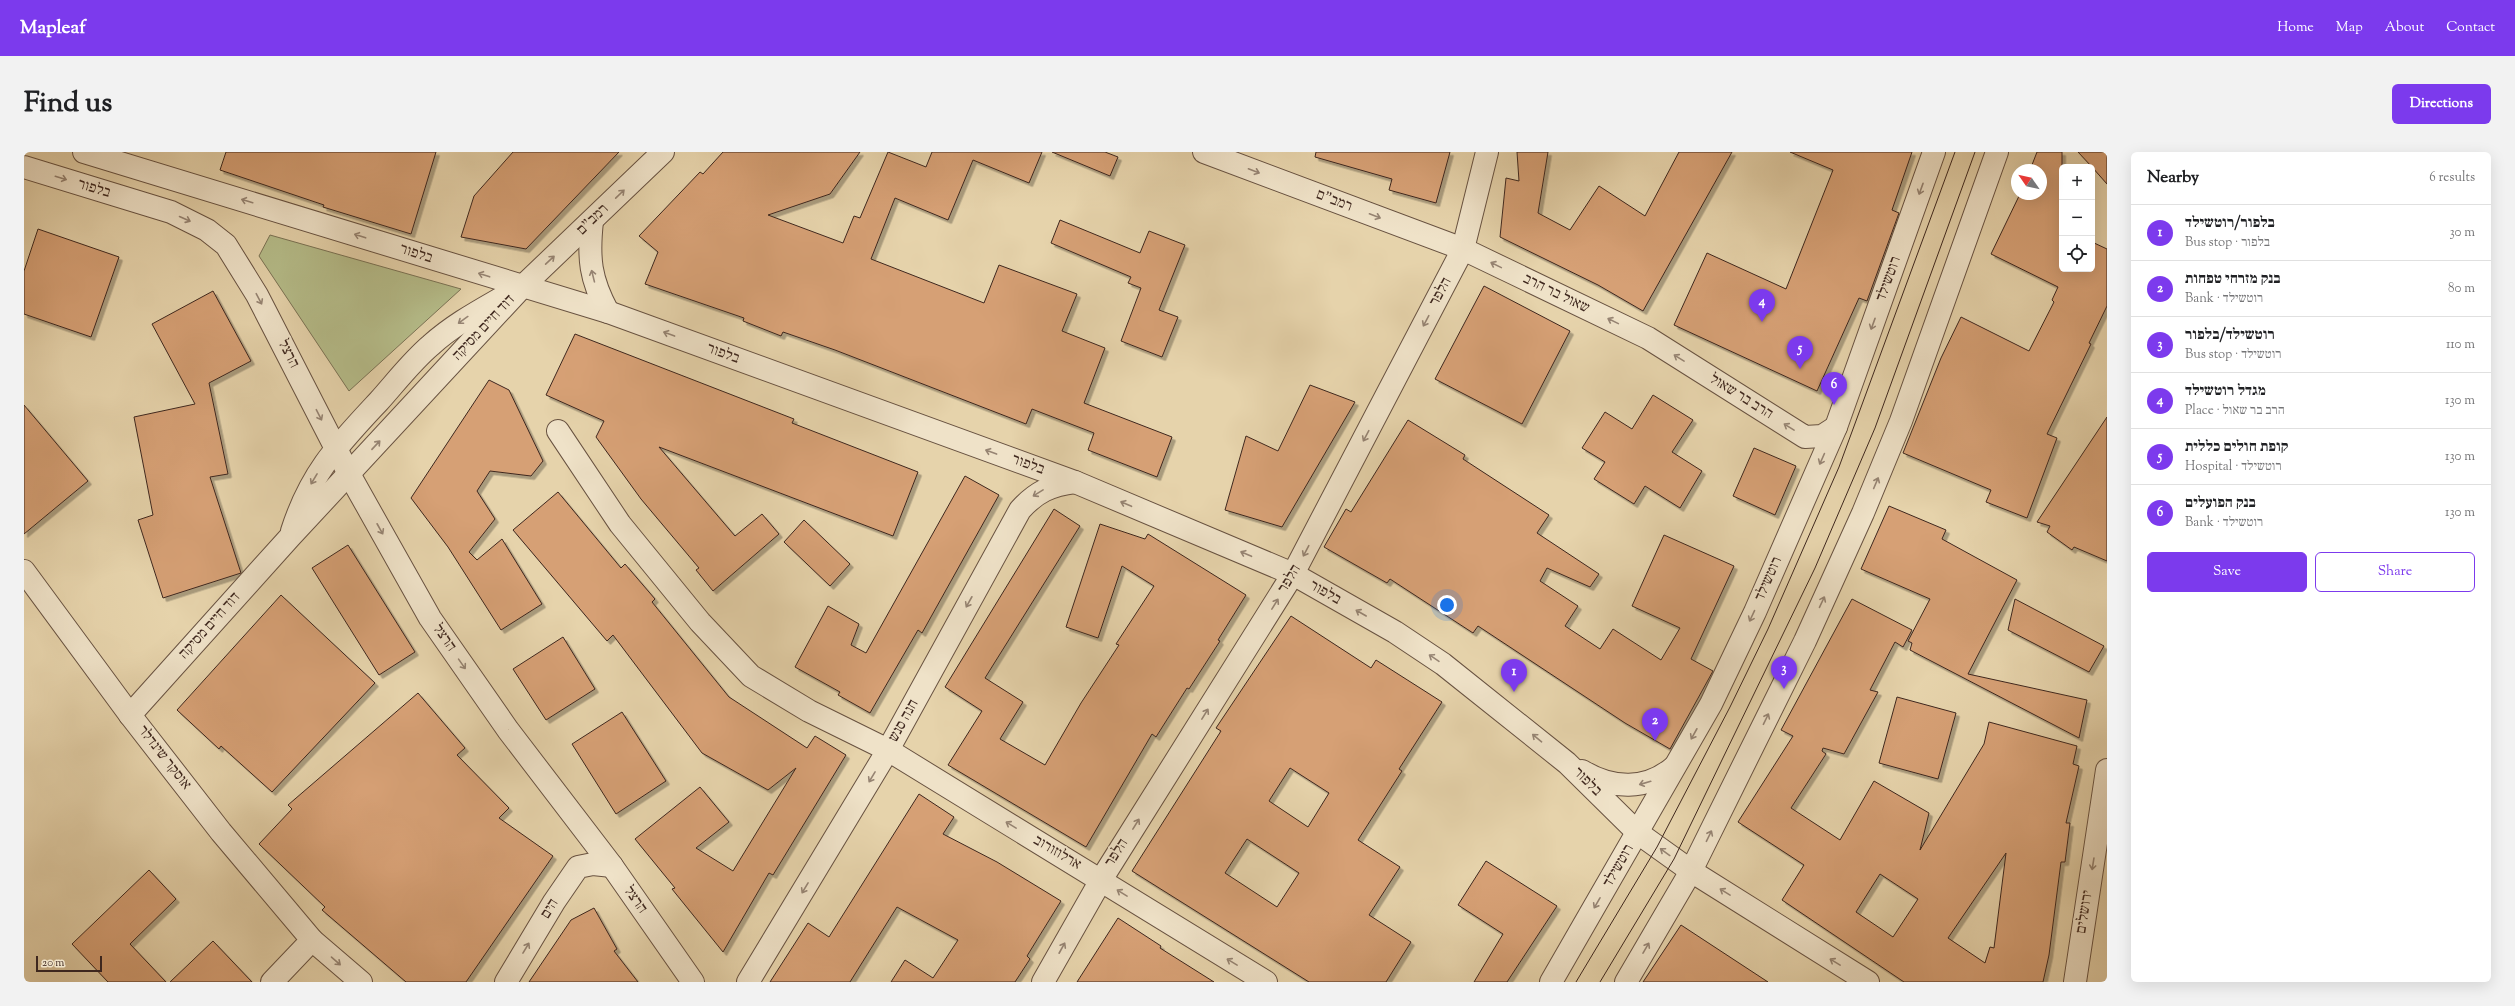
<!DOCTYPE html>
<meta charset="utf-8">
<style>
body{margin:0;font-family:"Sorts Mill Goudy","Frank Ruhl Libre",serif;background:#f2f2f2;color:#202124}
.controls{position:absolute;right:12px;top:12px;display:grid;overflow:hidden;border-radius:6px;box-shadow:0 4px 16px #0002}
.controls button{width:36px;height:36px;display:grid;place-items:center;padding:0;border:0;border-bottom:1px solid #e0e0e0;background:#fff;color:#202124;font:20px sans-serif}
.compass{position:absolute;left:1987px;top:12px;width:36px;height:36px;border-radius:50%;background:#fff;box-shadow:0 4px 16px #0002;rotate:304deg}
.scale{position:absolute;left:12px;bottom:10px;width:66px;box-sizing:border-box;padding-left:4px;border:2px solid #3e271e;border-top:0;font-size:11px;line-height:14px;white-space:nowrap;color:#3e271e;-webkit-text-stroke:3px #efe2c8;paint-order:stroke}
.you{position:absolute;left:1423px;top:453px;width:14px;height:14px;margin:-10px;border:3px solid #fff;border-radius:50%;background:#1a73e8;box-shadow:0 0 0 6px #1a73e833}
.badge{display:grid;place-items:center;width:26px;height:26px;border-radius:50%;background:#7c3aed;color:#fff;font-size:13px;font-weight:700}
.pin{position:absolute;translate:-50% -33px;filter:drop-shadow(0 1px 2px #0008)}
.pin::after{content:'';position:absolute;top:21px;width:14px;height:12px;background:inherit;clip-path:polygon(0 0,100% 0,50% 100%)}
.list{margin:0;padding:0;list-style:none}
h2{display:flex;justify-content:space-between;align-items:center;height:52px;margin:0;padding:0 16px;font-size:17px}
h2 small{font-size:13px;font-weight:400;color:#757577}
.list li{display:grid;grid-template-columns:26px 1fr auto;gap:12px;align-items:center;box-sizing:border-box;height:56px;padding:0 16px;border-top:1px solid #e0e0e0}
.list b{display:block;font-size:15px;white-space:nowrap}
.list p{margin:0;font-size:13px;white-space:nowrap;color:#757577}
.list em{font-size:13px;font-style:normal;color:#757577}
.actions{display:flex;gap:8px;padding:12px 16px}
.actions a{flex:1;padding:9px 0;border:1px solid #7c3aed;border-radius:6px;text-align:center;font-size:14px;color:#7c3aed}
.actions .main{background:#7c3aed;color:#fff}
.icon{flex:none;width:22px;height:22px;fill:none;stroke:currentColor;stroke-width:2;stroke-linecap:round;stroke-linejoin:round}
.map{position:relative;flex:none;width:2083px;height:830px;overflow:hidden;border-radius:6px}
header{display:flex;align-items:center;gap:24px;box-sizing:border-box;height:56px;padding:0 20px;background:#7c3aed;color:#fff}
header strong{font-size:19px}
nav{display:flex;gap:22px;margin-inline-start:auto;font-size:14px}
.intro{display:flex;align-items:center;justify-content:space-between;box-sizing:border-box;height:96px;padding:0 24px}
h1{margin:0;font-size:28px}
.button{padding:10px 18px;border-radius:6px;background:#7c3aed;color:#fff;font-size:14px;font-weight:700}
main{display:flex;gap:24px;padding:0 24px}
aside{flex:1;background:#fff;border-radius:6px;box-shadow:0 4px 16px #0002}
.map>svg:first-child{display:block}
</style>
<header>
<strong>Mapleaf</strong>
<nav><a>Home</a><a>Map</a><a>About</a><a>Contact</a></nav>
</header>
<div class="intro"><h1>Find us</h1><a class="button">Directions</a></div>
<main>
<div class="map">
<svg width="2083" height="830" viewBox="0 0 2083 830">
<defs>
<filter id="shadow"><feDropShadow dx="3.5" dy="3.5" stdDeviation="0" flood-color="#0004"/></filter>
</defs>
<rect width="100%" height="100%" fill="#e6d3ab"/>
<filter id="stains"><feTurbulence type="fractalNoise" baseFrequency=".005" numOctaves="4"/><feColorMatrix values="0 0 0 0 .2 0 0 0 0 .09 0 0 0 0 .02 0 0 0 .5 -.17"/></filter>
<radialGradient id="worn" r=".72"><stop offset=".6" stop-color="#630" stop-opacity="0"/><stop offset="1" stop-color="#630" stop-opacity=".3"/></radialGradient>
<path fill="#b5bc89" stroke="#7a7254" d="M246,83L437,137L325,239L235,104Z"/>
<g fill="#d6a074" stroke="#3e271e" fill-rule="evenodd" filter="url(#shadow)">
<path d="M202,0H412L387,82L299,55L300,53L196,18Z"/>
<path d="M489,0H595L502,97L437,85L450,44Z"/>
<path d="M699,0H836L806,42L744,63L819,91L830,64L836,66L864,0L902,15L908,0H1018L1005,31L949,8L924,68L871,46L847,107L960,151L975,113L1053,142L1038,179L1081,196L1060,251L1148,285L1133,325L1064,298L1070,281L1008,257L1002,272L811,198L759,180L757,184L719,169L720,166L621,132L634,100L615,84L676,20L679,22Z"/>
<path d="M1028,0H1081L1094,5L1086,24Z"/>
<path d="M1292,0H1426L1412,51L1365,38L1368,27L1291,5Z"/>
<path d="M1493,0H1524L1514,61L1546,78L1575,34L1621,64L1655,0H1708L1619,159L1574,133L1476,85L1482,26L1495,29Z"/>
<path d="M1766,0H1888L1868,58L1875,61L1843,149L1835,146L1793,239L1650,173L1683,101L1762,137L1809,18Z"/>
<path d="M2013,0H2038V117H2068V90L2083,97V154L2065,191L2067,192L2023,282L2033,286L2003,366L1962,350L1967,338L1879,301L1917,206L1937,165L2005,199L2030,150L2028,148L2034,135L1967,102L1996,42H2017V18H2006Z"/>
<path d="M2054,0H2083V32L2068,15Z"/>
<path d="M1036,68L1116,101L1125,79L1161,93L1135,158L1154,165L1138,205L1097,189L1117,136L1104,131L1107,125L1027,91Z"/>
<path d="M14,77L95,105L67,185L0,162V119Z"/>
<path d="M1460,134L1546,179L1498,272L1411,227Z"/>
<path d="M189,139L227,209L185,231L204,322L186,325L217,421L139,446L114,368L129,363L110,265L171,252L128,172Z"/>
<path d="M551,182L770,267L768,271L894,320L869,384L635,295L711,384L738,362L755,382L689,439L672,418L675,416L617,347L572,285L580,269L522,243Z"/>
<path d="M465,228L485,238L519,309L507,324L466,319L453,339L471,367L445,400L453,408L478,387L518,452L477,478L424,395L387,346Z"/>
<path d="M1286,233L1331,250L1258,375L1201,358L1222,284L1254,299Z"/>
<path d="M1629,243L1669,268L1648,300L1678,319L1656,356L1621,334L1610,352L1570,327L1581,310L1558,296L1581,260L1608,277Z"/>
<path d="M0,253L64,329L0,382Z"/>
<path d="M2083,265V409L2050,395L2048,398L2023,380L2026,374L2013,370Z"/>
<path d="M1384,268L1441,303L1439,307L1525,363L1513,381L1575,422L1566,435L1523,416L1516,429L1554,454L1541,474L1576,497L1589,477L1637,508L1656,476L1608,454L1640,383L1710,414L1667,507L1689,519L1646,597L1601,571L1454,474L1449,481L1366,427L1363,431L1300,395L1322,357L1327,360Z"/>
<path d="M1730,296L1772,314L1751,363L1709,344Z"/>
<path d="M941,324L975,343L898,481L894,478L846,561L814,543L816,540L771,515L804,454L835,472L827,493L842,501Z"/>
<path d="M534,340L597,416L601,412L631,447L628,450L705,545L783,596L791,584L822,603L749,723L745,721L699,800L648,737L651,736L611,687L676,635L705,670L672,696L709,719L772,616L744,638L678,601L589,483L583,489L489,378Z"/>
<path d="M1865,354L1922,378L1918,387L1993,428L1944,522L2063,548L2055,586L1886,498L1888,491L1884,489L1906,447L1837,417Z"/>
<path d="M1030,357L1056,374L961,526L999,550L976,587L1021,613L1057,551L1095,493L1092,492L1130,434L1098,414L1074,486L1042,475L1076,372L1121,387L1124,382L1222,443L1194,488L1196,489L1165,537L1163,536L1132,585L1128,582L1062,695L924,613L958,559L921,535Z"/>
<path d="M780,368L826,412L806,434L760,390Z"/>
<path d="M324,393L391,500L355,523L288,416Z"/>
<path d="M257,443L351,531L248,640L197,594L195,597L153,558Z"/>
<path d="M1828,447L1888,478L1879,495L1871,490L1846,538L1854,540L1820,602L1799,596L1798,599L1802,602L1767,656L1816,688L1850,629L1905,661L1896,698L1960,592L1965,570L2053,594L2049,612L2055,614L2042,671H2046L2041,710H2037L2025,803L2019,830H1880L1758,748L1780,713L1714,670L1769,584L1757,578ZM1982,701L1970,796L1966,795L1961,811L1924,786ZM1856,722L1894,747L1869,785L1832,760Z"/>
<path d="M1991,447L2080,494L2065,520L1984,478Z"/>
<path d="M1267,464L1347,516L1352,508L1418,550L1375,617L1378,619L1334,688L1376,715L1345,763L1387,790L1362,830H1285L1108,719L1197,579L1192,576ZM1266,616L1305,641L1284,675L1245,649ZM1223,687L1275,721L1253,755L1201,721Z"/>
<path d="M539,485L571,537L522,568L489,517Z"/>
<path d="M394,541L441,596L433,603L485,656L475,666L529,704L442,830H382L298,758L301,755L235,692L268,657L264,653Z"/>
<path d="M1873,545L1932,561L1914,627L1855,611Z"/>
<path d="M598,560L642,629L592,662L548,592Z"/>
<path d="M895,642L930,665L919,682L973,710L1037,749L1003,804L1006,807L991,830H867L881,808L909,826L934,788L873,755L826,830H746L784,771L805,785Z"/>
<path d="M1462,709L1533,754L1483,830H1450L1479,782L1434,753Z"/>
<path d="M125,718L152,747L106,792L142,830H84L48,792Z"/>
<path d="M570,756L593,797L590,799L614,830H505L547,768Z"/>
<path d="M1094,766L1137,794L1136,796L1190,830H1053Z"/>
<path d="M1657,773L1744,830H1619Z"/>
<path d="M189,789L228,830H146Z"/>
</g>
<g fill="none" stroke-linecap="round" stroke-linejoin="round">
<defs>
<g id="minor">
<path d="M60,0L584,160L1051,330L1269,422L1371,480L1419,512L1543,611L1614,681L1667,719L1844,830"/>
<path d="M1180,0L1439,97L1624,186L1781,285L1798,284L1812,275"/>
<path d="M0,15L147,60L183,78L202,93L233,143L325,322L406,466L484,578L588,714L669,830"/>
<path d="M568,69C564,106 566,127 584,160"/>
<path d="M534,279L596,372L676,470L727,524L785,559L864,598L1242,830"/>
<path d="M268,379C287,320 314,293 355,249C372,230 388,209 407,193C429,173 455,159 481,144"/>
<path d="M0,419L106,563L197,680L288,788L248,830"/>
<path d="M106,563L266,385L498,135L639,0"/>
<path d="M1558,619C1588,637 1622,639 1650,615"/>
<path d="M288,788L337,830"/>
<path d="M482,830L530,750L554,715L569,712L588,714"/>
<path d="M724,830L864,598L996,358C1012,340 1027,333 1051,330"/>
<path d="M1019,830L1077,728L1269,422L1439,97L1463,0"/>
<path d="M1527,830L1687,552L1731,460L1812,275L1910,0"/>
<path d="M1602,830L1667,719L1781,489L1839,361L1877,269L1973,0"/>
<path d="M2051,830L2083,618"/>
</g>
</defs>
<use href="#minor" stroke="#685241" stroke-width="24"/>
<use href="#minor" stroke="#efe2c8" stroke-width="22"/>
<g stroke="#3e271e" stroke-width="1">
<path d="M1552,830L1633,695L1706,555L1744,477L1815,315L1931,0"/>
<path d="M1576,830L1650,707L1791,416L1851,276L1951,0"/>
</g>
</g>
<defs><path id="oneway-shaft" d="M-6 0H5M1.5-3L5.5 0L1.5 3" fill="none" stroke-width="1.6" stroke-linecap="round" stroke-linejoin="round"/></defs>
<g stroke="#968473">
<use href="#oneway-shaft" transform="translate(1230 19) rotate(21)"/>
<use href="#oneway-shaft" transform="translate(37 26) rotate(17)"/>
<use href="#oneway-shaft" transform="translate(1897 37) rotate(110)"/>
<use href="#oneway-shaft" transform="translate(596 42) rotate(-44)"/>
<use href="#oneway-shaft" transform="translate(223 49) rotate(-163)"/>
<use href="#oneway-shaft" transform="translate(1351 64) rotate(21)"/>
<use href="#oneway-shaft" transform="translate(161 67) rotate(24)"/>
<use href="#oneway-shaft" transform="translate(336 84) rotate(-162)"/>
<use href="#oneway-shaft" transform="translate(526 108) rotate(-43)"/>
<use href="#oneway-shaft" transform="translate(1472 113) rotate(-154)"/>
<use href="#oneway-shaft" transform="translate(460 123) rotate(-162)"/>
<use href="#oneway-shaft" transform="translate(569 124) rotate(-104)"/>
<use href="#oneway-shaft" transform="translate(235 147) rotate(62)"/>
<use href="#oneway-shaft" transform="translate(439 168) rotate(144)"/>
<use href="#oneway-shaft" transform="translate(1402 169) rotate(118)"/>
<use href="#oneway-shaft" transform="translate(1589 169) rotate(-154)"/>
<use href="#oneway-shaft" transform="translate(1849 172) rotate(110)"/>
<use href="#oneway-shaft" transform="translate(645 182) rotate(-160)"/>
<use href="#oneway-shaft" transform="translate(1655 206) rotate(-148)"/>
<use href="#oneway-shaft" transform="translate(295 263) rotate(63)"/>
<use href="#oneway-shaft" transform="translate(1765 275) rotate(-148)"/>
<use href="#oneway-shaft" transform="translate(1342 284) rotate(118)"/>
<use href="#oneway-shaft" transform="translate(352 293) rotate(-47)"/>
<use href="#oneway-shaft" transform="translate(967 300) rotate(-160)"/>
<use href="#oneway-shaft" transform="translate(1798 307) rotate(114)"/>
<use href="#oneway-shaft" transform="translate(290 327) rotate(121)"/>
<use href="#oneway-shaft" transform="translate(1852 331) rotate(-67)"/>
<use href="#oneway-shaft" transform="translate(1014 341) rotate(148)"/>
<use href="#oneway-shaft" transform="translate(1102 352) rotate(-157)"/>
<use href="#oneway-shaft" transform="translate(356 377) rotate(61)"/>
<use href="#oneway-shaft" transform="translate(1282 399) rotate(118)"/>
<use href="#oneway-shaft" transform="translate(1222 402) rotate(-157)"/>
<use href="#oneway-shaft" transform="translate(945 450) rotate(119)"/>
<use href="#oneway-shaft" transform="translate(1798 450) rotate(-65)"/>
<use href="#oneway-shaft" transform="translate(1251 452) rotate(-58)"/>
<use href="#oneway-shaft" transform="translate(1337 461) rotate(-150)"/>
<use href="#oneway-shaft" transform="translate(1728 464) rotate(115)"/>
<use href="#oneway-shaft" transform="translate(1410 506) rotate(-146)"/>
<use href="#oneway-shaft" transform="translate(438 512) rotate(55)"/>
<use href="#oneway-shaft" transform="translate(1181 562) rotate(-58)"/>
<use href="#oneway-shaft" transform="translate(1742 567) rotate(-64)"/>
<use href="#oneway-shaft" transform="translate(1670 582) rotate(119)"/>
<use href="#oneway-shaft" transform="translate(1513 586) rotate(-140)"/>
<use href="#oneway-shaft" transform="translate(848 625) rotate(121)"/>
<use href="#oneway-shaft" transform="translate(1621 631) rotate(164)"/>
<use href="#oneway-shaft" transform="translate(1112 672) rotate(-58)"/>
<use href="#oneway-shaft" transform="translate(987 673) rotate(-149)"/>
<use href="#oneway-shaft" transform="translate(1685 684) rotate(-64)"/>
<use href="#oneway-shaft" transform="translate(1641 700) rotate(-144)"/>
<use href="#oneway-shaft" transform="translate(2069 712) rotate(99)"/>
<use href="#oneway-shaft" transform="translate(781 736) rotate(121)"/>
<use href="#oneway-shaft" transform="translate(1701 740) rotate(-148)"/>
<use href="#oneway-shaft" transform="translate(1098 741) rotate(-148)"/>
<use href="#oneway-shaft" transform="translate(1573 751) rotate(120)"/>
<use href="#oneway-shaft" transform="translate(502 796) rotate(-59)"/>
<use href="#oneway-shaft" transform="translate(1038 796) rotate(-61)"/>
<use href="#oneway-shaft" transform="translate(1622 796) rotate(-60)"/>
<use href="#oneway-shaft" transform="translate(312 809) rotate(41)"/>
<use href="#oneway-shaft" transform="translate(1208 810) rotate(-149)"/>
<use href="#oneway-shaft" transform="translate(1811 810) rotate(-149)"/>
</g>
<g text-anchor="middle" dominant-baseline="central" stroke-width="4" stroke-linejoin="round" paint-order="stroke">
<g font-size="15" fill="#3e271e" stroke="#efe2c8">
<text transform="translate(70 37) rotate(17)">בלפור</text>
<text transform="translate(1310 49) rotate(21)">רמב"ם</text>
<text transform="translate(569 68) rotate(-44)">רמב"ם</text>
<text transform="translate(392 102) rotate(18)">בלפור</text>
<text transform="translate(1865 127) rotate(-70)">רוטשילד</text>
<text transform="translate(1417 140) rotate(-62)">הלפר</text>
<text transform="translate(1532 142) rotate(26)">שאול בר הרב</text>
<text transform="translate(460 176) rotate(-47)">דוד חיים מסיקה</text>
<text transform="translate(264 202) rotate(63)">הרצל</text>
<text transform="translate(699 202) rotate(20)">בלפור</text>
<text transform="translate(1717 245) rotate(32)">הרב בר שאול</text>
<text transform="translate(1004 313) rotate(20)">בלפור</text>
<text transform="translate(1266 427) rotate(-59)">הלפר</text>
<text transform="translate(1745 427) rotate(-66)">רוטשילד</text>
<text transform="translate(1301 441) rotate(30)">בלפור</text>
<text transform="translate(186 474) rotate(-48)">דוד חיים מסיקה</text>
<text transform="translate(420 486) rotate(55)">הרצל</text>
<text transform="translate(880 569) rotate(-61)">חנה סנש</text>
<text transform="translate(140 606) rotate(52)">אוסקר שינדלר</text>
<text transform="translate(1563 630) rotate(45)">בלפור</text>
<text transform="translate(1033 701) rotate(31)">ארלוזורוב</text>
<text transform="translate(1093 701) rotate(-58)">הלפר</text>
<text transform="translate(1595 714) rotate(-60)">רוטשילד</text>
<text transform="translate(611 748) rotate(55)">הרצל</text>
<text transform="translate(526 757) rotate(-58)">הים</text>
<text transform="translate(2061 760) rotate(-81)">ירושלים</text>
</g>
</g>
<rect width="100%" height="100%" filter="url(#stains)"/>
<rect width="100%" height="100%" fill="url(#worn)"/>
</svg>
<div class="controls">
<button>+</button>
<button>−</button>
<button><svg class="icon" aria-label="locate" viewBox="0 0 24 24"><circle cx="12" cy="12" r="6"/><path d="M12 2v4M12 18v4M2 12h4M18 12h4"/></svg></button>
</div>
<svg class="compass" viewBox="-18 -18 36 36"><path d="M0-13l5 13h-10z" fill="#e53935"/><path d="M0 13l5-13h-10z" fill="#757577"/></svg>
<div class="scale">20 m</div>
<div class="you"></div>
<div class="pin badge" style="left:1490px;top:540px">1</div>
<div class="pin badge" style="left:1631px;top:589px">2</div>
<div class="pin badge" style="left:1760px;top:537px">3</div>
<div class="pin badge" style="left:1738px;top:170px">4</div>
<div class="pin badge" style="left:1776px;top:217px">5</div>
<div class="pin badge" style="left:1810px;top:253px">6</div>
</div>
<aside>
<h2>Nearby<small>6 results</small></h2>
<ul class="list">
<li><span class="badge">1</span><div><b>בלפור/רוטשילד</b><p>Bus stop · בלפור</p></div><em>30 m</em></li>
<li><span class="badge">2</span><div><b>בנק מזרחי טפחות</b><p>Bank · רוטשילד</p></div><em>80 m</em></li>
<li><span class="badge">3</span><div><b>רוטשילד/בלפור</b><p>Bus stop · רוטשילד</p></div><em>110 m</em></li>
<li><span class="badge">4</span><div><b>מגדל רוטשילד</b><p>Place · הרב בר שאול</p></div><em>130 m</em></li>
<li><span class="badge">5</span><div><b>קופת חולים כללית</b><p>Hospital · רוטשילד</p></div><em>130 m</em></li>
<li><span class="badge">6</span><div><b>בנק הפועלים</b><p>Bank · רוטשילד</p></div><em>130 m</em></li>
</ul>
<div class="actions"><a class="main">Save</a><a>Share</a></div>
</aside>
</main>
